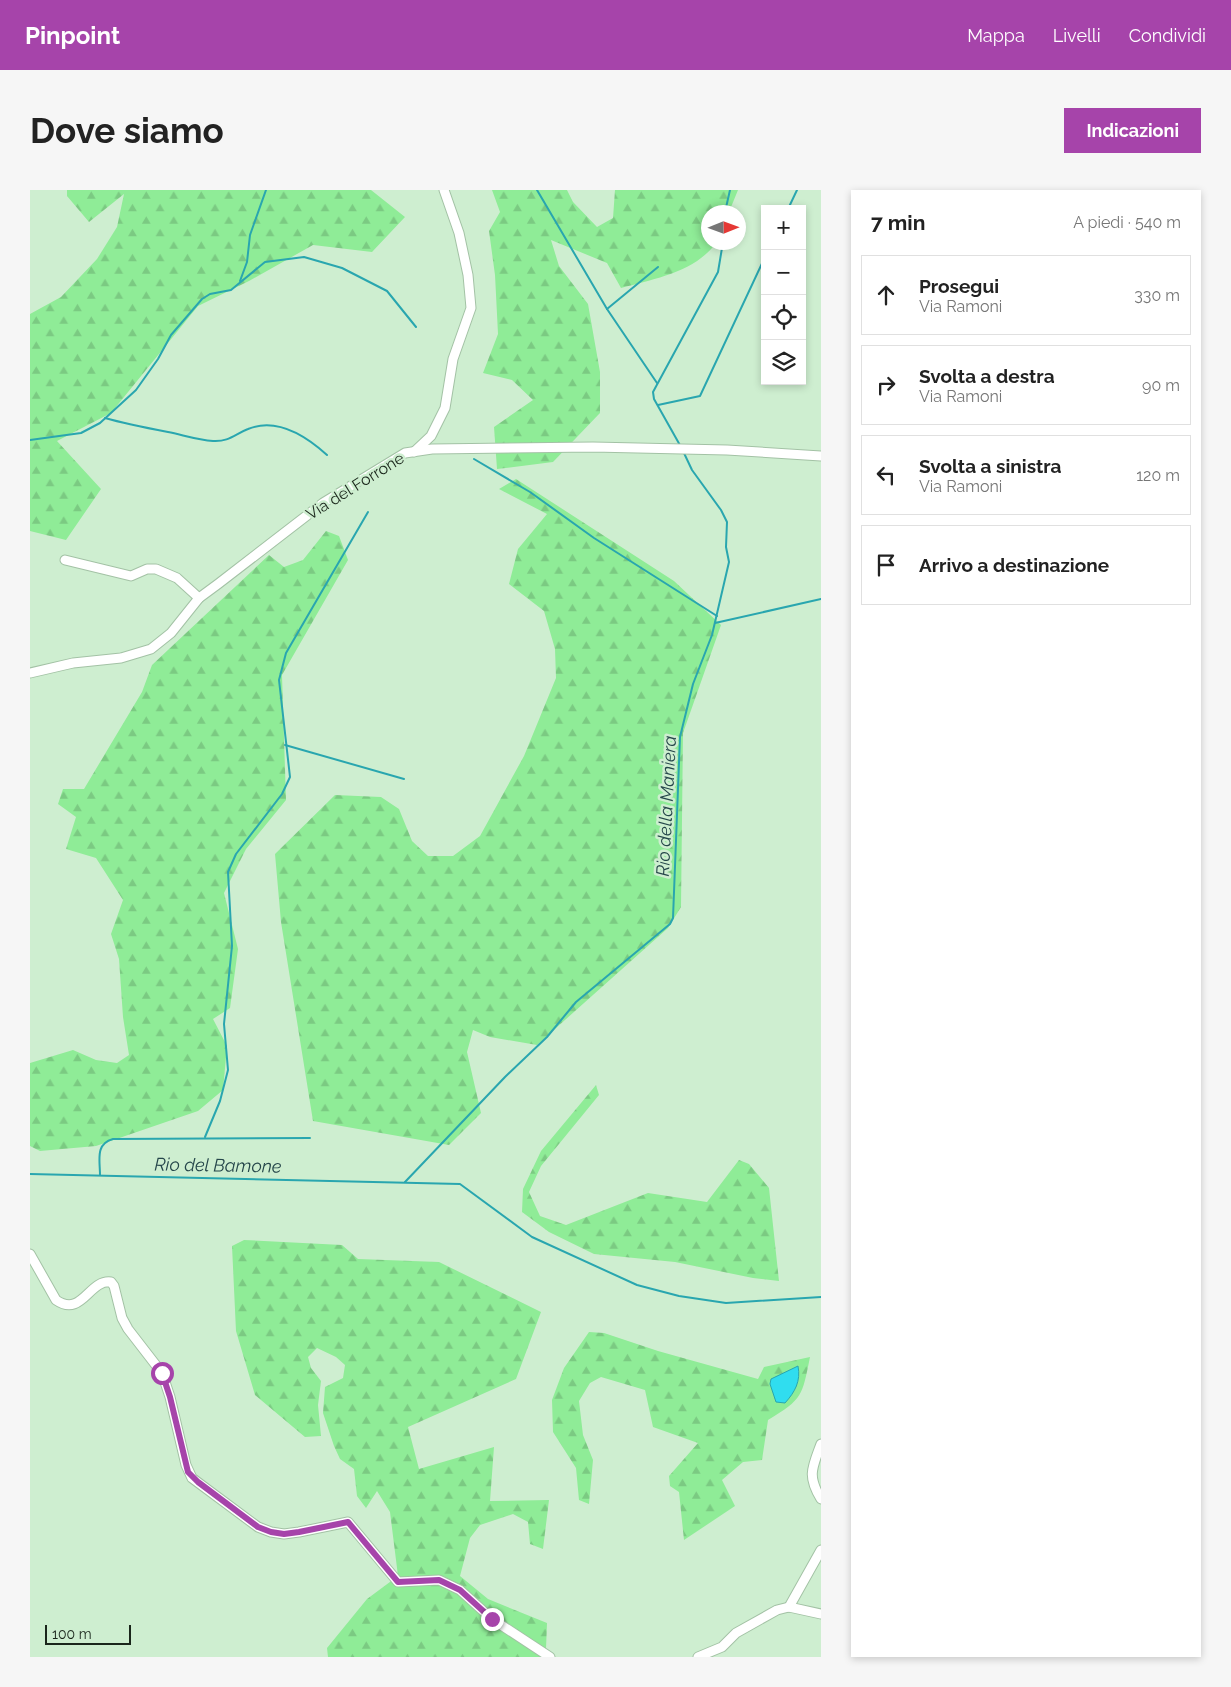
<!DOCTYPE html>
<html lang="it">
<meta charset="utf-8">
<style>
body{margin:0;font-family:Raleway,sans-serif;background:#f6f6f6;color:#222}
.controls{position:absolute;right:15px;top:15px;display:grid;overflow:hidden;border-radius:0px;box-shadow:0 2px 8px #0003}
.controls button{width:45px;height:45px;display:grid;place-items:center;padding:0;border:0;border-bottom:1px solid #e0e0e0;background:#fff;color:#222;font:25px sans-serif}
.compass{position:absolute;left:671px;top:15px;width:45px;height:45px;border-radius:50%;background:#fff;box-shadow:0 2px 8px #0003;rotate:89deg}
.scale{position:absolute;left:15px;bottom:12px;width:86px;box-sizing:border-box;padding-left:5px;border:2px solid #1a261b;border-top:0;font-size:14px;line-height:18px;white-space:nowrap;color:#1a261b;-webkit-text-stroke:4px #ceeed0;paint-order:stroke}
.stop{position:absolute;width:15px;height:15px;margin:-11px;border:4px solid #a644aa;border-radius:50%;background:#fff}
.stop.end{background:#a644aa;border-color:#fff;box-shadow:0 1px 5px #0008}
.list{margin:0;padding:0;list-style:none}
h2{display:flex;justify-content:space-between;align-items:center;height:65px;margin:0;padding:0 20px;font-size:21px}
h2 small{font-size:16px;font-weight:400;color:#767676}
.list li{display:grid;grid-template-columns:32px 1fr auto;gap:15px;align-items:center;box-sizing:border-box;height:80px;margin:0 10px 10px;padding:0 10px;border:1px solid #e0e0e0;border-radius:0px}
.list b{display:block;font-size:19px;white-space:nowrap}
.list p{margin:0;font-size:16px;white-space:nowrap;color:#767676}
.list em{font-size:16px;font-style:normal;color:#767676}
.icon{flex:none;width:28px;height:28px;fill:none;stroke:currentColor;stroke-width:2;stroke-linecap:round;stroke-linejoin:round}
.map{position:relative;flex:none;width:791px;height:1467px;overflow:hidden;border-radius:0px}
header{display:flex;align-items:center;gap:30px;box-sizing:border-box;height:70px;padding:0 25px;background:#a644aa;color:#fff}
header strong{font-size:24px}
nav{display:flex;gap:28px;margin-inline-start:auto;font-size:18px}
.intro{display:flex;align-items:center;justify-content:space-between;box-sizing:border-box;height:120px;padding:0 30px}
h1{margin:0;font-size:35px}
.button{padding:12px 22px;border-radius:0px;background:#a644aa;color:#fff;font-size:18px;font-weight:700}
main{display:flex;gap:30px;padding:0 30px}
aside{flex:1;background:#fff;border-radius:0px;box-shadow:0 2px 8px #0003}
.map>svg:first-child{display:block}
</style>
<header>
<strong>Pinpoint</strong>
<nav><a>Mappa</a><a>Livelli</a><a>Condividi</a></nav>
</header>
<div class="intro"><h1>Dove siamo</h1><a class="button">Indicazioni</a></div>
<main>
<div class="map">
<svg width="791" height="1467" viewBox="0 0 791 1467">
<defs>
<pattern id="forest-firs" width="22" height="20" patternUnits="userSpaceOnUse" patternTransform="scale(1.25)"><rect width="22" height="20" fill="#8fec97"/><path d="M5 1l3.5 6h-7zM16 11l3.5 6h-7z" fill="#7bca82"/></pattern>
</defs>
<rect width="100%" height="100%" fill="#ceeed0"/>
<g fill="url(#forest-firs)">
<path d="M37,0H341L375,27L342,62L283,55L219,91L168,116L81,223L27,251L71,299L36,350L0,341V124L31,107L67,69L87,37L94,4L59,32L37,6Z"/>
<path d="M462,0H537L543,12L567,37L583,28L585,0H708L699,22H678V52L686,53C665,82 624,89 591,98L577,73L521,50L529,76L558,114L570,182V223L523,272L467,279L464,237L503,210L482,190L453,183L468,144L465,85L459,41L470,22Z"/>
<path d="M486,289L644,391L691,435L653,543L651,717L638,738L507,855L460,847L443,840L437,862L451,923L419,955L283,931L251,732L245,664L305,605L351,607L369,619L382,651L398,666H423L450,646L494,566L526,488L525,459L514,421L479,394L488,359L517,324L469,299Z"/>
<path d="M296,341L309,346L318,370L252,485L256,610L216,659L194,703L208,759L200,818L183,829L197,856L193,900L168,921L66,956L10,961L0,956V873L43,860L66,870L87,873L99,865L93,827L89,769L81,744L93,710L66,668L36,659L46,627L28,614L33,599H54L112,502L122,475L239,365L254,377L273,370Z"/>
<path d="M566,895L569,905L511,976L499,1002L510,1026L536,1035L618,1003L677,1012L709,970L719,974L739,998L749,1091L723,1088L645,1072L564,1064L519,1042L492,1022L493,999L511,961Z"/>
<path d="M214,1050L312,1055L328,1069L409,1072L511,1122L486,1189L378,1237L389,1279L464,1257L460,1311L519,1310L513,1359L500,1354L498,1332L483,1324L450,1335L440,1348L430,1386L458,1409L517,1433L516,1459L525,1467H298L297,1458L337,1409L368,1386L360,1322L347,1301L336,1318L327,1306L324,1279L310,1269L304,1256L293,1223L295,1197L313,1188L315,1175L306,1167L287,1158L278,1167L281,1178L291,1191L288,1215L291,1246L275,1247L225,1205L206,1141L202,1056Z"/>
<path d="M559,1142L574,1143L628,1161L728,1189L734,1177L780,1167C772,1206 773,1209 738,1230L732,1270L713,1272L692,1290L705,1316L654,1350L649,1302L640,1296L639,1286L668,1253L623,1237L615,1200L571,1187L560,1193L549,1211L553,1245L563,1270L559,1314L549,1310L546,1278L523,1242L522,1210L534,1178Z"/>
</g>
<path fill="#30ddef" stroke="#29a6af" d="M768,1176C771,1191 765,1202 755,1213L746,1212L740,1194L741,1189Z"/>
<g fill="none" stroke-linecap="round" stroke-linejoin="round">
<g stroke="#29a6af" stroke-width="2">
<path d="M507,0L577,119L627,193"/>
<path d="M758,19L767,0"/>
<path d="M695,22L700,0"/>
<path d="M210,91L217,72L220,45L236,0"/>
<path d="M577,119L628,77"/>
<path d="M628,215L670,206L735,67"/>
<path d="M75,228C96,234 117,238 138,242C153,245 168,250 183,251C199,252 205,244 218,239C247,227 276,246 297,265"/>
<path d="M0,250L51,243L70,233L106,200L128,169L141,145L172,109L180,104L201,100L235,72L274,67L312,78L357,101L386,137"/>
<path d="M651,257L624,209L623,202L688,82L693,52"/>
<path d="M444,269L500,302L564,348L687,426"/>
<path d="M685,433L791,409"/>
<path d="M255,555L374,589"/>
<path d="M175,947L190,911L198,880L194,834L202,756L198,682L206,664L252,604L260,587L249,490L256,463L338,322"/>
<path d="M0,984L430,994L502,1047L607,1095L649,1106L696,1113L791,1107"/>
<path d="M70,985C70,970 65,954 83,949L280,948"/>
<path d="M375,992L475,887L517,847L546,812L640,734L643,728L650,547L663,494L682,445L699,372L696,357L697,332L691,320L662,280L653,261"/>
</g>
<defs>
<g id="minor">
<path d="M384,262L401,246L415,218L423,169L441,118L438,85L429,43L414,0"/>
<path d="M35,370L101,386L117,379H126L147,388L169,408"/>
<path d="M0,483L43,473L91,468L121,459L141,443L169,408L188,394L293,313L375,263L402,259L563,257L697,260L791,266"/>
<path d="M0,1064L26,1110C52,1128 59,1089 81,1092L84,1096L92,1128L98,1139L132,1183L140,1207L156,1275L162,1288L228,1337L241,1342L254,1344L269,1342L318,1332L368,1392L409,1390L430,1400L462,1429L520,1467"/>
<path d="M791,1254C782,1278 777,1286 791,1309"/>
<path d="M759,1417L791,1360"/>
<path d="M668,1467L692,1457L706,1443L747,1420L759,1417L791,1424"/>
</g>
</defs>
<use href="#minor" stroke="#a3c2a5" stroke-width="11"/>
<use href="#minor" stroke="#fff" stroke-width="9"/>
</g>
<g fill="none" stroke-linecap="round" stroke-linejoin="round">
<path stroke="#a644aa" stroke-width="6" d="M132,1183L140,1207L158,1282L168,1292L228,1337L241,1342L254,1344L269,1342L318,1332L368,1392L409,1390L430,1400L462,1429"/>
</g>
<g text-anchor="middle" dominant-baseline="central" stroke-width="5" stroke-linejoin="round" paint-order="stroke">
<g font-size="16" fill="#1a261b" stroke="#ceeed0">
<text transform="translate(325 296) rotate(-32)">Via del Forrone</text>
</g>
<g font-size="18" font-style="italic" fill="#25464a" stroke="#ceeed0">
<text transform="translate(636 616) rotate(-87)">Rio della Maniera</text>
<text transform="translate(188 975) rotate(1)">Rio del Bamone</text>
</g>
</g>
</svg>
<div class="controls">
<button>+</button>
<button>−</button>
<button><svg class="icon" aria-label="locate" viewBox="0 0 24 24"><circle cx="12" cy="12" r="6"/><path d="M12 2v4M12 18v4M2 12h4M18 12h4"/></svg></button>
<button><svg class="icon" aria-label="layers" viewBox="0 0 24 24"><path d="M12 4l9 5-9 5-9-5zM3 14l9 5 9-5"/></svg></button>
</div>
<svg class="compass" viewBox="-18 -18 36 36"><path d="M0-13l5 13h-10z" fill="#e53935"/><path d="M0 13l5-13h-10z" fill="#767676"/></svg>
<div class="scale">100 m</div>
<div class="stop" style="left:132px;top:1183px"></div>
<div class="stop end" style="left:462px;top:1429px"></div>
</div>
<aside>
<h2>7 min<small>A piedi · 540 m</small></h2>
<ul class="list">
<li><svg class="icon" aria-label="ahead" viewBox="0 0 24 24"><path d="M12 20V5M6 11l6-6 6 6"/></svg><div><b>Prosegui</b><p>Via Ramoni</p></div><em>330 m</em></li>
<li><svg class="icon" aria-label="right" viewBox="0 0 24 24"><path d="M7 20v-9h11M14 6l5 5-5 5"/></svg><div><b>Svolta a destra</b><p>Via Ramoni</p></div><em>90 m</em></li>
<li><svg class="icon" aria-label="left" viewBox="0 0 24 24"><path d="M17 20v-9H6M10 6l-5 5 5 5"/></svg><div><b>Svolta a sinistra</b><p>Via Ramoni</p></div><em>120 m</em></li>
<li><svg class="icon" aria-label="arrive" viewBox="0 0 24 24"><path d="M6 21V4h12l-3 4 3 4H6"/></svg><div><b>Arrivo a destinazione</b></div></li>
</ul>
</aside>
</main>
